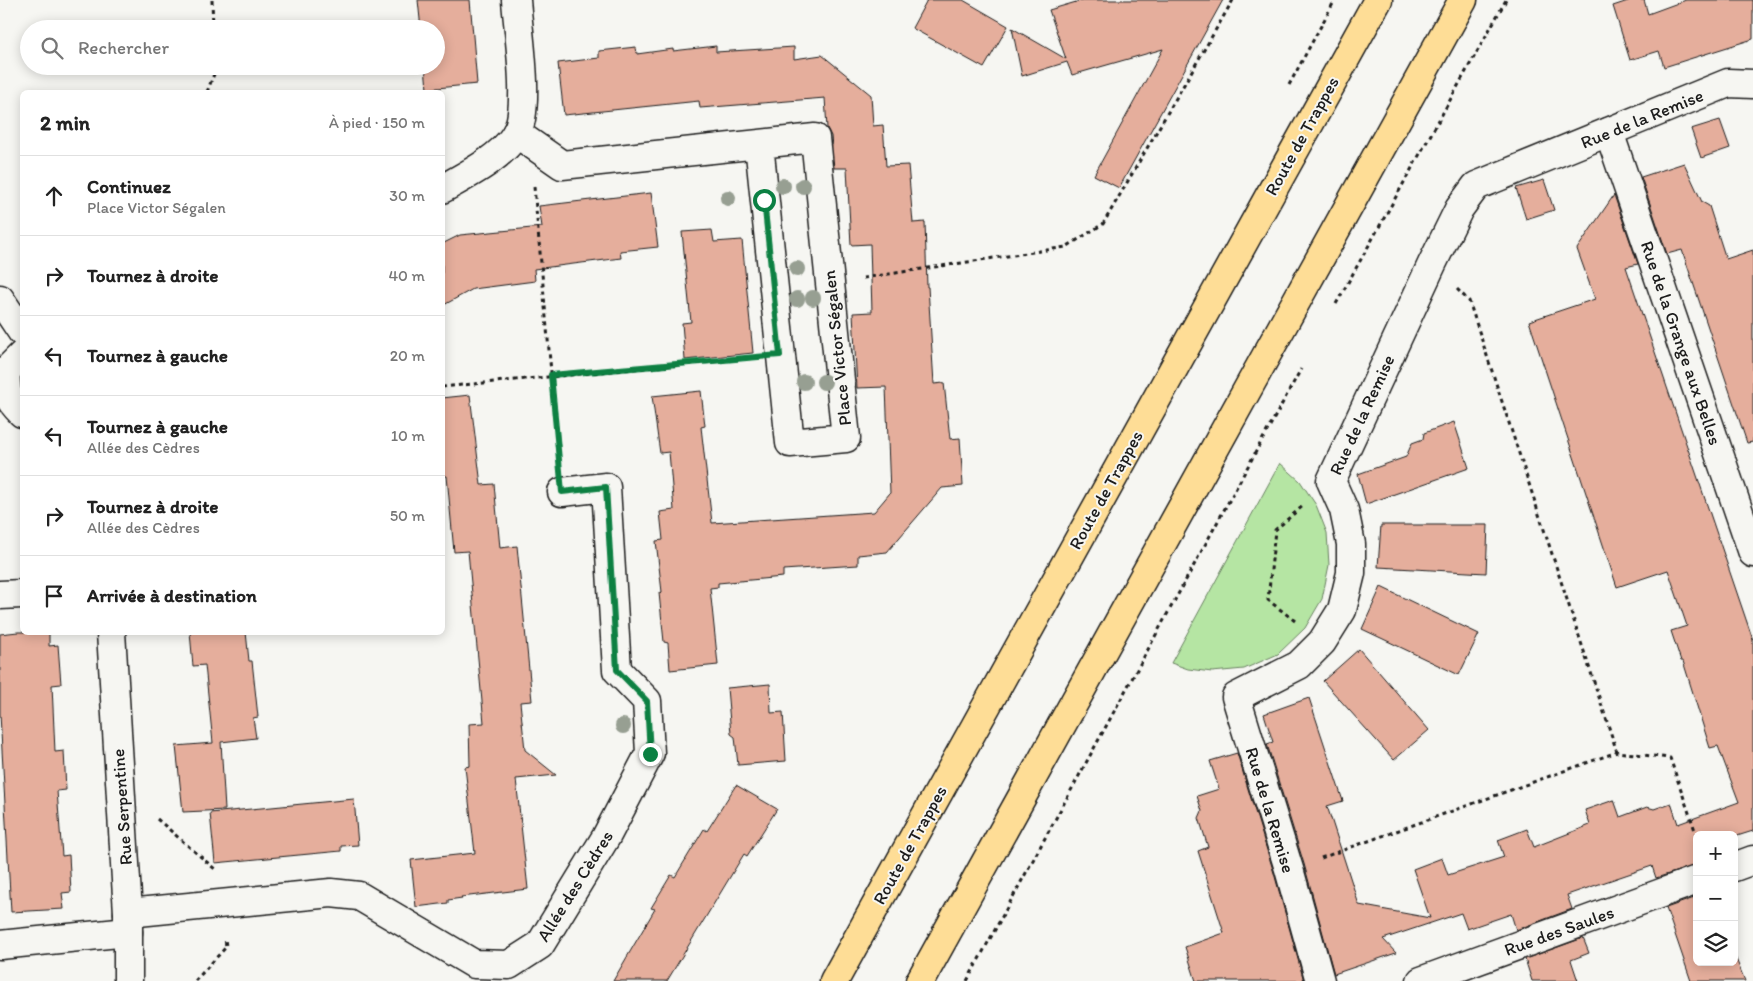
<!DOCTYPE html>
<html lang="fr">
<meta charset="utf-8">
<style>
body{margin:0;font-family:Itim,sans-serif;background:#f6f6f6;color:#222}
.controls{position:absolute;right:15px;bottom:15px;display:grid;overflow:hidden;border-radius:8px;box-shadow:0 2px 12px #0003}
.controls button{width:45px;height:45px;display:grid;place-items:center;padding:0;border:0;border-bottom:1px solid #e0e0e0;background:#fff;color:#222;font:25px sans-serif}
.stop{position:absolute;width:15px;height:15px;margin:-11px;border:4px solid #0b8043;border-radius:50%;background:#fff}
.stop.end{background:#0b8043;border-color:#fff;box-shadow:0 1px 5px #0008}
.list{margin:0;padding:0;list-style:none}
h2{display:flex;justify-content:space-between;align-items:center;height:65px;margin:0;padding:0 20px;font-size:21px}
h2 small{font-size:16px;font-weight:400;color:#767676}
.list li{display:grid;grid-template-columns:32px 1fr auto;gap:15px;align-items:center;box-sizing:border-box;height:80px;padding:0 20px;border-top:1px solid #e0e0e0}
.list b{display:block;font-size:19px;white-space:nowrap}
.list p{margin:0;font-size:16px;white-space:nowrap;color:#767676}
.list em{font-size:16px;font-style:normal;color:#767676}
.icon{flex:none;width:28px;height:28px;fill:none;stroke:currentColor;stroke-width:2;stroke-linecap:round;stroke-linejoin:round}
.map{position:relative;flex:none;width:1753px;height:981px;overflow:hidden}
.search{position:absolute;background:#fff;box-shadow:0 2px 12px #0003;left:20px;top:20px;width:425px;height:55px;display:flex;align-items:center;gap:12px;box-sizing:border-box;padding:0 18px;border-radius:28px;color:#767676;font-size:19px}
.panel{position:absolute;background:#fff;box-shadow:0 2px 12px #0003;left:20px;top:90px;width:425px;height:545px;border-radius:8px}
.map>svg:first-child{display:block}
</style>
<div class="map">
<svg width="1753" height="981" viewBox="0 0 1753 981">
<rect width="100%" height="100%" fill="#f6f6f2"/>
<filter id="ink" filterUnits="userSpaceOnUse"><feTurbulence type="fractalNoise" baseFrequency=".02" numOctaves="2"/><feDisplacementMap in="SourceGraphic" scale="10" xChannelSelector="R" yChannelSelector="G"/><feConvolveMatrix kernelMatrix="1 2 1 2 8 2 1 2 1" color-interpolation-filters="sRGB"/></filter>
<g filter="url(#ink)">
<path fill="#b5e5a3" stroke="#688060" d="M1280,463L1300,481L1316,505L1327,533L1329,565L1322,599L1305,628L1278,654L1244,669L1212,672L1188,669L1171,663Z"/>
<g fill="#e5ae9c" stroke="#1c1c1c">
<path d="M418,0H470L477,84L427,89L425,66H436V29H421Z"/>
<path d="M927,0H963L1008,26L984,68L912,28Z"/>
<path d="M1083,0H1223L1119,188L1094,175L1163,49L1072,75L1067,62L1022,76L1012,28L1066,59L1049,10Z"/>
<path d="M1631,0H1644L1648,14L1686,0H1753V39L1664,67L1659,51L1630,60L1613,6Z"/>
<path d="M716,46V52L794,47V59L822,55L871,95L873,126L883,125L886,166L908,165L913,223L925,222L927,287H928L934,384L944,383L950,439L960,438L963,486L942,488L887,552L858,555V565L783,570V577L718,583V587L710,588L718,665L670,670L668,643L664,642L659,593L662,592L656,541L663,540L660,512L674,510L669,452L660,453L652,396L701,391L705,426L701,427L712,523L874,512L890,493L886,387L857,388L853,313L872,312L870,244L851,245L847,168H834L831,136L827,128L825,98L700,108L699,101L564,115L558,63L599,58V51L636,47L637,54L673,49V51Z"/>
<path d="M1720,120L1730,148L1701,158L1691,129Z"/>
<path d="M1684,163L1702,202L1709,206L1726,259L1753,250V442L1747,443L1682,250L1667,254L1641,177Z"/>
<path d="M1544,180L1554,210L1526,219L1516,188Z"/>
<path d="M651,193L658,247L620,251L621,258L534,269L535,281L473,289L442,306V244L460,235L542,227L539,206Z"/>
<path d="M1614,195L1638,264L1626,267L1753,640V831L1734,837V835H1697V850L1695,851L1697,865L1656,878L1652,866L1567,895L1572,909L1516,930L1511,914L1467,929L1461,913L1383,939L1396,953L1334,974L1304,864L1267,744L1273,742L1264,714L1309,698L1343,801L1327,806L1359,905L1430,918L1413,869L1442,858L1448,875L1504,857L1498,840L1527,829L1534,847L1590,825L1585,810L1614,800L1620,817L1647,807L1654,809L1671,803L1678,824L1739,802L1718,746L1710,748L1683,661H1681L1671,631L1687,626L1668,570L1617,587L1529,321L1595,299L1577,249Z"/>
<path d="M712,230L714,242L742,240L753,353L685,360L682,323L691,322L682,232Z"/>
<path d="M470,395L481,485L494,484L500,548L517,546L532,701L520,702L525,750L556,775L516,779L528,889L461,897L462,898L448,900V903L416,907L411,860L475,853L465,767L470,766L469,724L484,723L468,551L454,552L447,476H442V398Z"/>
<path d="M1454,422L1469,468L1366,504L1358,474L1406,457L1412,443L1423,439L1424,433Z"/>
<path d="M1381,525H1488L1486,573L1378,567Z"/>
<path d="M1381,587L1479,634L1459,675L1362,629Z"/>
<path d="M18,632H49V646L58,645L61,684L52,685L55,752L64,751L66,790L57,791L62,856L69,855L71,892L62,893L64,909L11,912L0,714V634Z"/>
<path d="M190,632H246L249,661H252L258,717L253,718L256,738L221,742L225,810L183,812L176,746L213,743L205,665L193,666Z"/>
<path d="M1359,649L1429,730L1394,760L1323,681Z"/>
<path d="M770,684L771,713L783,712L786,761L738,765L735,737L731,734L727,688Z"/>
<path d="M1237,753L1274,873L1304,981H1196L1185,947L1224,933L1198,851L1208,847L1199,818L1202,811L1197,796L1219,789L1210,761Z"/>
<path d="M736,785L777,809L747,856L744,854L667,981H613L655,909L651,908L671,875L675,877L704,829L707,831Z"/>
<path d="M354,799L358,845L341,846V851L215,863L210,813Z"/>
<path d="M1697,897V962H1734V954L1745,981H1691L1666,908Z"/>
<path d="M1583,938L1589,953L1571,960L1578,981H1532L1525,959Z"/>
</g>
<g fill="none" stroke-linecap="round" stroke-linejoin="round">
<defs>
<g id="minor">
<path d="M1609,132L1753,553"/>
<path d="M516,133L562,165L815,138L846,438L790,443L759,144"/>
<path d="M442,189C467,175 501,158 516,134C531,108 518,31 516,0"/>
<path d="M0,299L22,332"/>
<path d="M22,355L6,371C5,393 7,398 22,413"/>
<path d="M0,595L22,594"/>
<path d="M111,632L128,913V981"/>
<path d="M1734,867L1753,860"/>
<path d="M128,913L331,893L359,896L474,964L509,965L540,945L606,837L650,753L647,701L617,670L606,487L562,492"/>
<path d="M0,945L128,932"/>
<path d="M1320,981L1289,869L1236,697L1299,665L1322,642L1342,610L1351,573V544L1344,510L1331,481L1432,264L1459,209L1476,186L1728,83L1753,84"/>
<path d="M1421,981L1697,880"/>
</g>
<g id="major">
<path d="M834,981L1378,0"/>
<path d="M920,981L1463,0"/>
</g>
</defs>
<use href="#minor" stroke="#1c1c1c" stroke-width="31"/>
<use href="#major" stroke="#1c1c1c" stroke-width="31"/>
<g stroke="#1c1c1c" stroke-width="3" stroke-dasharray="4 4" stroke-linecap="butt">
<path d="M212,0L213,29"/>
<path d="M1289,85L1335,0"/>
<path d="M207,92L214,74V66"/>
<path d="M534,187L559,459"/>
<path d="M863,278L1066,247L1103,224L1233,0"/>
<path d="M1457,289L1469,301L1617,752L1670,758L1697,836"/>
<path d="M1336,304L1506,0"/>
<path d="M442,387L747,358"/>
<path d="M1295,621L1268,600L1275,530L1304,505"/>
<path d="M157,819L216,870"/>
<path d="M1321,858L1617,752"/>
<path d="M195,981L226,947L225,938"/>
<path d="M967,981L1301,369"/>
</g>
<use href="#minor" stroke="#f6f6f2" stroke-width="28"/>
<use href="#major" stroke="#fedd96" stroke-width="28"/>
</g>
<g fill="#979f92">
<circle cx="783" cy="186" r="8"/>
<circle cx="803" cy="186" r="8"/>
<circle cx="728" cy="198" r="8"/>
<circle cx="797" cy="269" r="8"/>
<circle cx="813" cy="298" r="8"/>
<circle cx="797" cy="299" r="8"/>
<circle cx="804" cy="382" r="8"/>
<circle cx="824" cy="382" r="8"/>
<circle cx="623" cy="726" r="8"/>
</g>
</g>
<g fill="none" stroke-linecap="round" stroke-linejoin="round" filter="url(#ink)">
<path stroke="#0b8043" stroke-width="6" d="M650,754L647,701L617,670L606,487L562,492L551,375L780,355L764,200"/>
</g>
<g text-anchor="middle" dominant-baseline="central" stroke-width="4" stroke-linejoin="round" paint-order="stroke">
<g font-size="18" fill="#1c1c1c" stroke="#f6f6f2">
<text transform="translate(1642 119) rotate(-22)">Rue de la Remise</text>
<text transform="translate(1302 136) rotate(-61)">Route de Trappes</text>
<text transform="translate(1681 343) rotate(71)">Rue de la Grange aux Belles</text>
<text transform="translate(837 348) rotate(-96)">Place Victor Ségalen</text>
<text transform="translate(1362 415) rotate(-65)">Rue de la Remise</text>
<text transform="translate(1106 490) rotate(-61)">Route de Trappes</text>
<text transform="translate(122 807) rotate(-94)">Rue Serpentine</text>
<text transform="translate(1270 810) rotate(73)">Rue de la Remise</text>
<text transform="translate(910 845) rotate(-61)">Route de Trappes</text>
<text transform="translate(575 886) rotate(-58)">Allée des Cèdres</text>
<text transform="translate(1559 931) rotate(-20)">Rue des Saules</text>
</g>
</g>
</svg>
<div class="controls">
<button>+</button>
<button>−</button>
<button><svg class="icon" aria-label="layers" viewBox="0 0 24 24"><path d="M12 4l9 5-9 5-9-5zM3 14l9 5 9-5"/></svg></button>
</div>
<div class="stop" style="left:764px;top:200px"></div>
<div class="stop end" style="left:650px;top:754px"></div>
<div class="search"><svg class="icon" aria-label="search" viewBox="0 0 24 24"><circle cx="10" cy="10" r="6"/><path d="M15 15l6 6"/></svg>Rechercher</div>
<section class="panel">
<h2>2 min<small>À pied · 150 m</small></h2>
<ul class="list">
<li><svg class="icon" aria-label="ahead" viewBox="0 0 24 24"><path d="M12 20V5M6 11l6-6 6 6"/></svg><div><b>Continuez</b><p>Place Victor Ségalen</p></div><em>30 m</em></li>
<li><svg class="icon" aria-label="right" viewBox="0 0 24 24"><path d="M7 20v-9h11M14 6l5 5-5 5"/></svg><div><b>Tournez à droite</b></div><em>40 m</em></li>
<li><svg class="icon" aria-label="left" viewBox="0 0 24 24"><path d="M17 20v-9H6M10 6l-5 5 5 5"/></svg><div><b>Tournez à gauche</b></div><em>20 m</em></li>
<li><svg class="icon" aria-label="left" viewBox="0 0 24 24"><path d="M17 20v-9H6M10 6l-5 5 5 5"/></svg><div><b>Tournez à gauche</b><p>Allée des Cèdres</p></div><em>10 m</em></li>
<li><svg class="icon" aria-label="right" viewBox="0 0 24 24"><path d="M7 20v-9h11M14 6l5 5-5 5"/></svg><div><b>Tournez à droite</b><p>Allée des Cèdres</p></div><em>50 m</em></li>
<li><svg class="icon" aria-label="arrive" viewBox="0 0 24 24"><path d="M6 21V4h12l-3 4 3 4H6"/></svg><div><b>Arrivée à destination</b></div></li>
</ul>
</section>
</div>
